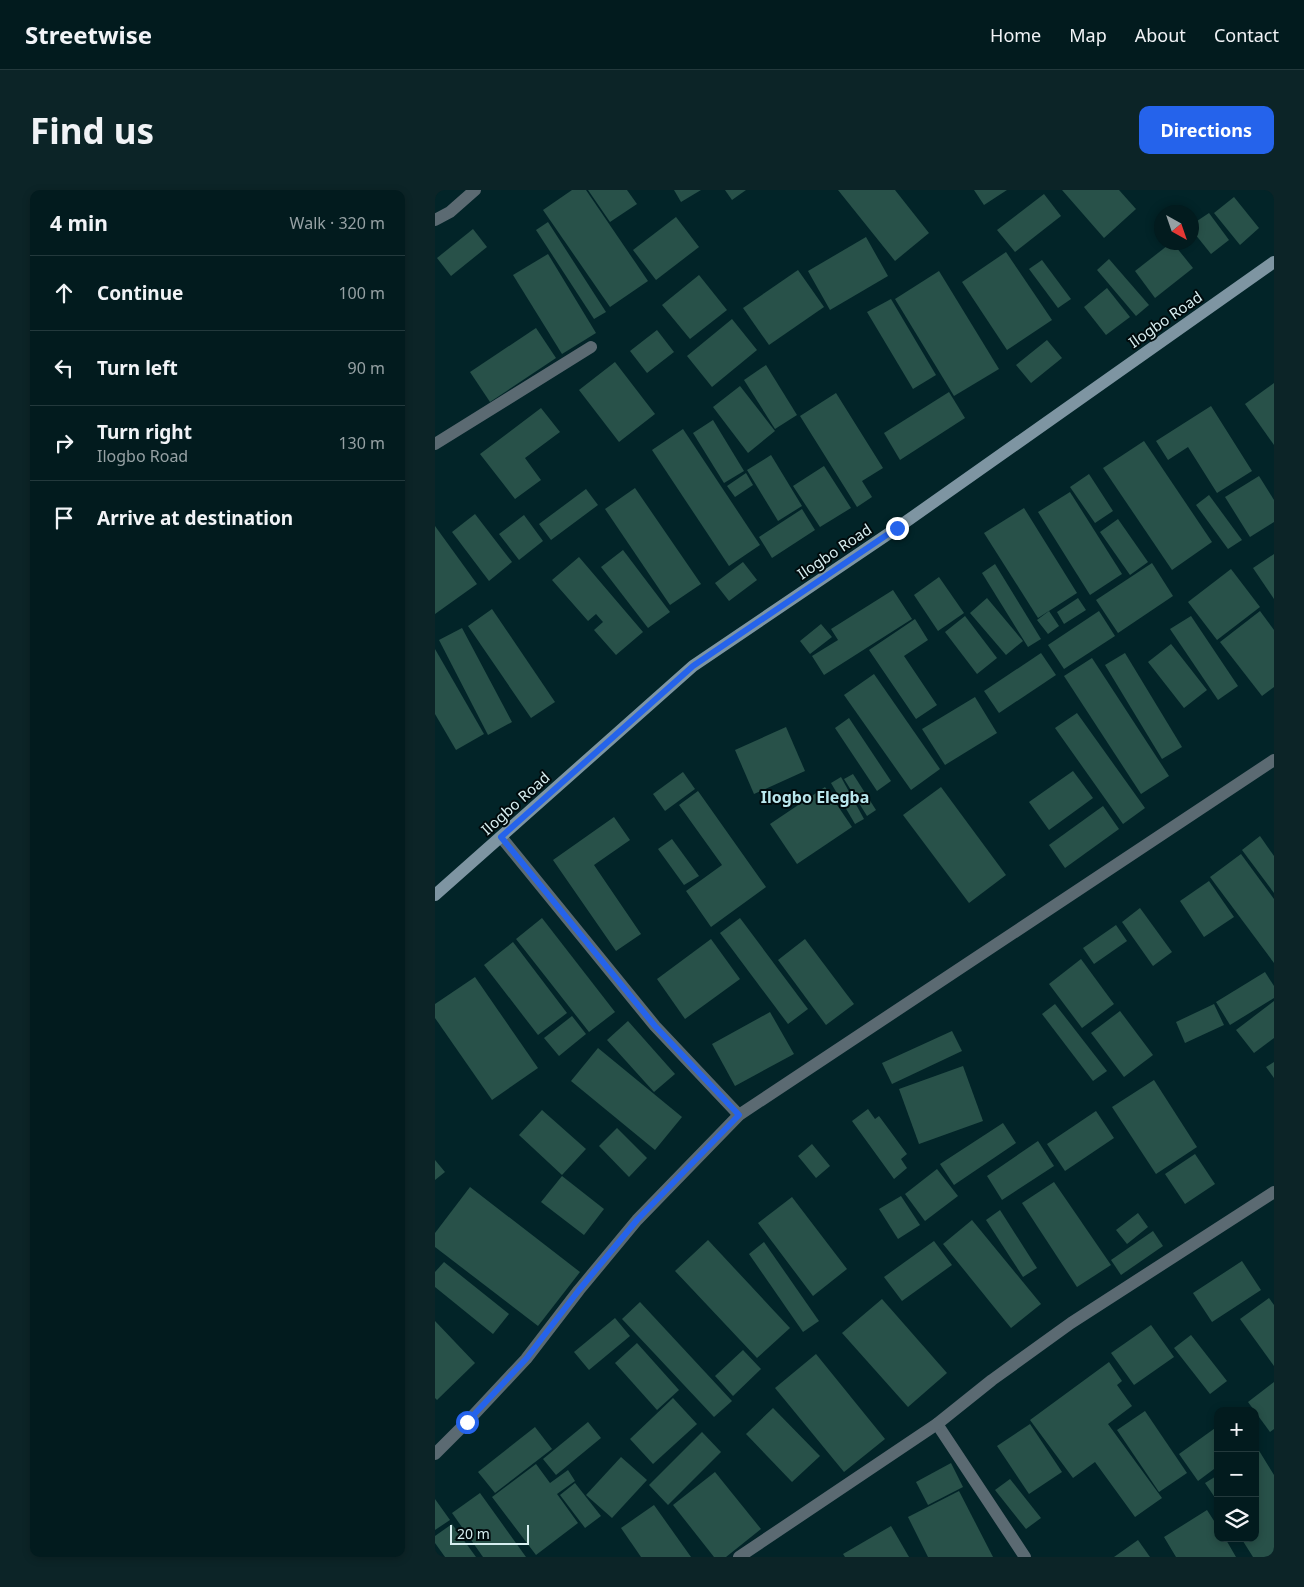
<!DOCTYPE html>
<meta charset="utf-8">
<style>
body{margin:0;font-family:"Noto Sans",sans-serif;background:#0c2427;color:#f1f3f6}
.controls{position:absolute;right:15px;bottom:15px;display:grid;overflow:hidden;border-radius:10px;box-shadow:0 2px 8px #0003}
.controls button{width:45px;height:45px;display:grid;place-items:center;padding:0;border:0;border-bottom:1px solid #23393c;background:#021b1e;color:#f1f3f6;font:25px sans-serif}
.compass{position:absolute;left:719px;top:15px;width:45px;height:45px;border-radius:50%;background:#021b1e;box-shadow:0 2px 8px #0003;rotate:140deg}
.scale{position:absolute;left:15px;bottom:12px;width:79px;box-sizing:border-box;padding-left:5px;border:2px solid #d7eef0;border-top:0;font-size:14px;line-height:18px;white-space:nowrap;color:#d7eef0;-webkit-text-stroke:4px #000b0d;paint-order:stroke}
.stop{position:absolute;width:15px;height:15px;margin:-11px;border:4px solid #2563eb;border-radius:50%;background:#fff}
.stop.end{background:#2563eb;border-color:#fff;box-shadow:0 1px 5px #0008}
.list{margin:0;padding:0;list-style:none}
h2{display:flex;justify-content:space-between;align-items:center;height:65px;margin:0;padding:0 20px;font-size:21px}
h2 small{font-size:16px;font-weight:400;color:#96a1a4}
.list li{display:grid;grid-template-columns:32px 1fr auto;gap:15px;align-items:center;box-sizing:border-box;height:75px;padding:0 20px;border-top:1px solid #23393c}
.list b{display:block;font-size:19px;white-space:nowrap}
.list p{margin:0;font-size:16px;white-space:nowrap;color:#96a1a4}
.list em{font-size:16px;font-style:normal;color:#96a1a4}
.icon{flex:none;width:28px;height:28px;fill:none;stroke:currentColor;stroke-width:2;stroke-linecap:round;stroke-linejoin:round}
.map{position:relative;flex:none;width:839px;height:1367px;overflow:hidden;border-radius:10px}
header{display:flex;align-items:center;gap:30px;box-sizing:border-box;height:70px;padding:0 25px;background:#021b1e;border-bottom:1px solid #23393c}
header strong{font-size:24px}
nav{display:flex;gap:28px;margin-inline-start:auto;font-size:18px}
.intro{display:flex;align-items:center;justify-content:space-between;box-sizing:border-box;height:120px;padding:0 30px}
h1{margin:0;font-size:35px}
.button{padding:12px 22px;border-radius:10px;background:#2563eb;color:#fff;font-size:18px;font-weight:700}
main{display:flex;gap:30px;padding:0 30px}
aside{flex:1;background:#021b1e;border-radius:10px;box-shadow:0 2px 8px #0003}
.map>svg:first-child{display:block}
</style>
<header>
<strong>Streetwise</strong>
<nav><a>Home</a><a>Map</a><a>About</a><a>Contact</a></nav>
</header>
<div class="intro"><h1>Find us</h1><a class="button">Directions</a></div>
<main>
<aside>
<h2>4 min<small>Walk · 320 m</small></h2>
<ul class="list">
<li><svg class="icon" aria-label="ahead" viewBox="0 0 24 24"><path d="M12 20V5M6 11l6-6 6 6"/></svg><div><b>Continue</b></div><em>100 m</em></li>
<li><svg class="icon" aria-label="left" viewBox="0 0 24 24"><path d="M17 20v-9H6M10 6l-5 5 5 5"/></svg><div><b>Turn left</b></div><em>90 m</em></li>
<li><svg class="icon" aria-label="right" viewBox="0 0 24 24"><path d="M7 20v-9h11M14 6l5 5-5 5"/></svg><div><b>Turn right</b><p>Ilogbo Road</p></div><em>130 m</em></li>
<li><svg class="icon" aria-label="arrive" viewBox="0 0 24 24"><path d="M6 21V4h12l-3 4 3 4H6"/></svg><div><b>Arrive at destination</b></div></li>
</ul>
</aside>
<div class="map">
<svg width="839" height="1367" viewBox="0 0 839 1367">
<rect width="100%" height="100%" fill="#022428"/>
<g fill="#285149">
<path d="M137,0H151L213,91L175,117L108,20Z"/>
<path d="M153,0H192L202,14L175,32Z"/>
<path d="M239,0H266L246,12Z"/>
<path d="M290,0H311L297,10Z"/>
<path d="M403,0H460L494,43L460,71Z"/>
<path d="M539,0H572L549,15Z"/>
<path d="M627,0H684L701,19L669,48Z"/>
<path d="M609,4L626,26L580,62L562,40Z"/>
<path d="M799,7L824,38L805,55L779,23Z"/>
<path d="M774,23L794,50L776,64L756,39V35Z"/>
<path d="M241,27L264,57L221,90L198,60Z"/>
<path d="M113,32L171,122L159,129L101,40Z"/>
<path d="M38,39L52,57L16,86L2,68Z"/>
<path d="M431,47L453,86L395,120L373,81Z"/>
<path d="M737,52L758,78L720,108L700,81Z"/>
<path d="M571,62L617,130L572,160L527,92Z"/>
<path d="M113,64L161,143L127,164L78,85Z"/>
<path d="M674,69L714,115L701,126L662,80Z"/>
<path d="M607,70L636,109L623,118L594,79Z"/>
<path d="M363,80L389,117L334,155L308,118Z"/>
<path d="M504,81L564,179L519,206L460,109Z"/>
<path d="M264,85L292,120L255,149L227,115Z"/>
<path d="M672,98L695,127L671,145L649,117Z"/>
<path d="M456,109L501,185L478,199L432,122Z"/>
<path d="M297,129L322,160L277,197L252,166Z"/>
<path d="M101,138L121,168L55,212L35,182Z"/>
<path d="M222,140L239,162L212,183L195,161Z"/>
<path d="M612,150L627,168L596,193L581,175Z"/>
<path d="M180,172L220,224L184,252L144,200Z"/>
<path d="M331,175L362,225L340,239L309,190Z"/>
<path d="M839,193V255L810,214Z"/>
<path d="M305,196L340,241L313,263L278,217Z"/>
<path d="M514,202L530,228L465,270L449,243Z"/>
<path d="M401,203L448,278L427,291L437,307L422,317L365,226Z"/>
<path d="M776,216L817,281L782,303L753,257L733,270L721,251Z"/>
<path d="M106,218L125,242L90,268L106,290L80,309L45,264Z"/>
<path d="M278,230L309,281L289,293L258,243Z"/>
<path d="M248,239L325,355L294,376L217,260Z"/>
<path d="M709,251L777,352L737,380L668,278Z"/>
<path d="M336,265L367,316L343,331L312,280Z"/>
<path d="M389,276L416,318L385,337L358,296Z"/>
<path d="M311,283L318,295L300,307L292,296Z"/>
<path d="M654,284L678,321L660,333L635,297Z"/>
<path d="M824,286L839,310V332L815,347L790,307Z"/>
<path d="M200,298L266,394L235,415L170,319Z"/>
<path d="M151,299L163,315L116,350L104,334Z"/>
<path d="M635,302L687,384L655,405L603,322Z"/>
<path d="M774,305L807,350L793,359L761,315Z"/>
<path d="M589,318L642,403L603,428L549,343Z"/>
<path d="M367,319L380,340L337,368L324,347Z"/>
<path d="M40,324L77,372L54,391L17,342Z"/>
<path d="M89,325L108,351L84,370L64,344Z"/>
<path d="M683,329L713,372L695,385L665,342Z"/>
<path d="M0,336L42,394L0,424Z"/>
<path d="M188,360L235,422L213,438L166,377Z"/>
<path d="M839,364V409L818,378Z"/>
<path d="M144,367L208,442L181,465L159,440L168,432L161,424L153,431L117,390Z"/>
<path d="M308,372L322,390L294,411L280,393Z"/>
<path d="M717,373L738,406L683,443L661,410Z"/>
<path d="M560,374L606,449L593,457L547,383Z"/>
<path d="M796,379L825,417L782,450L753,412Z"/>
<path d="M504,387L529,423L503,441L479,405Z"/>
<path d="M458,400L477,429L389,485L377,466L403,450L396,439Z"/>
<path d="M552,408L588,451L571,465L535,423Z"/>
<path d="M643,408L651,420L629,434L622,422Z"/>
<path d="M57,419L120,512L96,528L33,436Z"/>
<path d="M614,421L624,436L613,444L602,430Z"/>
<path d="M664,421L680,446L629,479L613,455Z"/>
<path d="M825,421L839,440V497L827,506L785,452Z"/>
<path d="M530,426L562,468L542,484L510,442Z"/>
<path d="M756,426L803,496L783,510L735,439Z"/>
<path d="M480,429L493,450L469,466L502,515L481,529L434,460Z"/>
<path d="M386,434L397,447L375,464L365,451Z"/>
<path d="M27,438L77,532L53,545L4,450Z"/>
<path d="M736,454L772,500L749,518L713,472Z"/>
<path d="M0,459L49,544L21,560L0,524Z"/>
<path d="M606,463L621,485L564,523L549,501Z"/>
<path d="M690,463L747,557L727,569L670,475Z"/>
<path d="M657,468L734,586L706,604L629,486Z"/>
<path d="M439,484L505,579L476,600L409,505Z"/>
<path d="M540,507L562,543L510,575L487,539Z"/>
<path d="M642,523L710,618L688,634L620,538Z"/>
<path d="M414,528L456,591L442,601L400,538Z"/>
<path d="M351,537L370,581L319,604L300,560Z"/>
<path d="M638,581L658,608L614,640L594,612Z"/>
<path d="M248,582L260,599L230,621L218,604Z"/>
<path d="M418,584L441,620L432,626L409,589Z"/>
<path d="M406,587L429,629L420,634L396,593Z"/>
<path d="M390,597L417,637L362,674L335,634Z"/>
<path d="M506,597L571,685L534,713L468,625Z"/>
<path d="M263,601L331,697L276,737L251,701L287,675L244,615Z"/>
<path d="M668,616L684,639L630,678L614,655Z"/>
<path d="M179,627L195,650L159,675L206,744L181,761L118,670Z"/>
<path d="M825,646L839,666V703L807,660Z"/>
<path d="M237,649L264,686L249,695L223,659Z"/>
<path d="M806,664L839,709V773L775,687Z"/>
<path d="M774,691L799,727L769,747L745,711Z"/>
<path d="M705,718L737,762L718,776L687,732Z"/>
<path d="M107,728L180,822L154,842L81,749Z"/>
<path d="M305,728L373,819L353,834L285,743Z"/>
<path d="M681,735L692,751L659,774L648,758Z"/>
<path d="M276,749L305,789L250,829L222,789Z"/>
<path d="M370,749L419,814L391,835L343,770Z"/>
<path d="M78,752L132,823L103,845L49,775Z"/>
<path d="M646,769L679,814L647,838L614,794Z"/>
<path d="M830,782L839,796V808L795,835L781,812Z"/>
<path d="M40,787L103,878L57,910L0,828V814Z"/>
<path d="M839,811V848L819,863L801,840Z"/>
<path d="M620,814L672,881L658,891L607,824Z"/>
<path d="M779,814L789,835L750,853L741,832Z"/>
<path d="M685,821L718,865L689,887L656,843Z"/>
<path d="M335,822L359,864L300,896L277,854Z"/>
<path d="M137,826L151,844L124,866L109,848Z"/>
<path d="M193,831L240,884L219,902L172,850Z"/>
<path d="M517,841L527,861L457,894L447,873Z"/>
<path d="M163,858L247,927L220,960L136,891Z"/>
<path d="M839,872V888L831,877Z"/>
<path d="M528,876L548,931L484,954L464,899Z"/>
<path d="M719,890L762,957L721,984L677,917Z"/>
<path d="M433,919L440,929L444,926L472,964L466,969L472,978L459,989L417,931Z"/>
<path d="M107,920L151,959L127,985L84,945Z"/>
<path d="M661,921L679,948L630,981L612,954Z"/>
<path d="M568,933L581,953L519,995L505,974Z"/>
<path d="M182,938L212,968L194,987L164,956Z"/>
<path d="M603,951L619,976L567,1010L552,986Z"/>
<path d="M377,954L395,976L381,988L363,966Z"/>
<path d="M760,964L780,994L750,1014L730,984Z"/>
<path d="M0,970L10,982L0,990Z"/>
<path d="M502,979L523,1006L490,1031L470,1004Z"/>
<path d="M127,986L169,1019L149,1045L106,1012Z"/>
<path d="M619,992L676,1075L642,1097L587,1013Z"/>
<path d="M35,997L145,1082L103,1136L0,1057V1043Z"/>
<path d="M466,1006L485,1035L463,1049L444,1019Z"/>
<path d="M357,1007L412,1079L378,1106L323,1033Z"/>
<path d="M565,1020L602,1078L588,1087L551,1030Z"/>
<path d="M703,1023L713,1037L692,1054L681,1040Z"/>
<path d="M537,1030L606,1114L576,1138L508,1054Z"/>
<path d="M718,1041L728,1056L686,1085L676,1070Z"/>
<path d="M273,1050L355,1138L322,1168L240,1081Z"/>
<path d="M499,1051L517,1075L467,1111L449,1087Z"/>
<path d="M329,1052L384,1131L368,1142L314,1064Z"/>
<path d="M807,1071L826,1100L777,1132L758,1103Z"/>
<path d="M9,1072L74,1124L58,1144L0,1097V1082Z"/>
<path d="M834,1108L839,1115V1176L805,1129Z"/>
<path d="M447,1109L512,1183L473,1217L407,1143Z"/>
<path d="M205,1112L297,1211L279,1227L187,1129Z"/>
<path d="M180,1128L195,1146L154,1180L139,1162Z"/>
<path d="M0,1131L40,1173L2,1210L0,1208Z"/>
<path d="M716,1135L739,1167L699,1195L676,1163Z"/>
<path d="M756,1145L792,1191L775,1204L739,1158Z"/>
<path d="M202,1153L244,1200L222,1220L180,1173Z"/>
<path d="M308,1160L326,1179L298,1206L280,1186Z"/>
<path d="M381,1164L450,1249L409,1282L340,1198Z"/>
<path d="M674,1172L687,1191L682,1195L697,1216L673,1234L727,1308L700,1327L660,1272L638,1288L595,1230Z"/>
<path d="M839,1192V1239L835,1242L813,1212Z"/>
<path d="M238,1208L262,1234L218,1274L195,1249Z"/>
<path d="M338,1218L385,1266L357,1292L311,1244Z"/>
<path d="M710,1221L752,1283L724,1302L682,1240Z"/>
<path d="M153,1232L166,1248L121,1285L108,1269Z"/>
<path d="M595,1234L627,1282L594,1304L562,1256Z"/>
<path d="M783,1236V1276L763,1291L744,1264Z"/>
<path d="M100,1237L117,1259L60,1303L43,1282Z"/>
<path d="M267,1242L286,1262L233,1315L214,1295Z"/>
<path d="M823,1259L839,1285V1367H818L806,1348H820V1261Z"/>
<path d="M186,1267L212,1290L177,1328L151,1305Z"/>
<path d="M516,1273L528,1297L493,1315L481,1292Z"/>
<path d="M101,1274L115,1293L133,1280L140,1291L122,1304L143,1333L101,1365L57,1307Z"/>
<path d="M280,1282L326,1339L291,1367H279L238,1315Z"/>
<path d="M783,1285V1312L770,1293Z"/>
<path d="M575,1289L606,1328L591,1339L560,1300Z"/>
<path d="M140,1293L166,1326L150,1338L125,1305Z"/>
<path d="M524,1301L558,1367H493L473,1327Z"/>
<path d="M45,1303L91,1367H48L17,1323Z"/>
<path d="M0,1309L15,1330L0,1340Z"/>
<path d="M219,1315L256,1367H206L186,1338Z"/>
<path d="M772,1320L783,1337V1348H790L801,1367H741L729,1347Z"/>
<path d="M17,1334L41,1367H10L0,1353V1346Z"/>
<path d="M456,1336L474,1367H410L408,1364Z"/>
<path d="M703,1350L715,1367H679Z"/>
</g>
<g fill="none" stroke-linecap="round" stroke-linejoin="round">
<g stroke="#5b6a72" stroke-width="12">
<path d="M0,30L15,22L40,0"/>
<path d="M0,254L156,157"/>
<path d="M66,647L220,836L304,925"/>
<path d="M502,1234L590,1367"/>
<path d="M0,1264L32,1232L91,1169L144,1100L202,1030L304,925L839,570"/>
<path d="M304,1367L502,1234L557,1190L636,1133L839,1002"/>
</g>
<path stroke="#7e95a2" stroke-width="12" d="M0,705L258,476L462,338L839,72"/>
</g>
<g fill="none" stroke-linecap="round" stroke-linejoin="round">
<path stroke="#2563eb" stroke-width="6" d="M32,1232L91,1169L144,1100L202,1030L304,925L220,836L66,647L258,476L462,338"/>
</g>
<g text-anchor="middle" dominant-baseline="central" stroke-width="4" stroke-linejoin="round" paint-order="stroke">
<g font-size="15" fill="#d7eef0" stroke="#000b0d">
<text transform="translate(730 129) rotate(-35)">Ilogbo Road</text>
<text transform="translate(399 361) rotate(-34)">Ilogbo Road</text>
<text transform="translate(80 613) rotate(-42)">Ilogbo Road</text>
</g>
<g font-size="16" font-weight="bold" fill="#b9e7ed" stroke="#000b0d">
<text x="380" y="607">Ilogbo Elegba</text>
</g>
</g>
</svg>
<div class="controls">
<button>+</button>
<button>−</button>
<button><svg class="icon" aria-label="layers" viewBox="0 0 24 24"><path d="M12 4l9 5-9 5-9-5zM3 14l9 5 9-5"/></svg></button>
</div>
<svg class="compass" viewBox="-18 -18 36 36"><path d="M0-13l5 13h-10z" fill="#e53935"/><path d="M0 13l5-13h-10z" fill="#96a1a4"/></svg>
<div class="scale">20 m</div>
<div class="stop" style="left:32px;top:1232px"></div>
<div class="stop end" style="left:462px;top:338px"></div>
</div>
</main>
